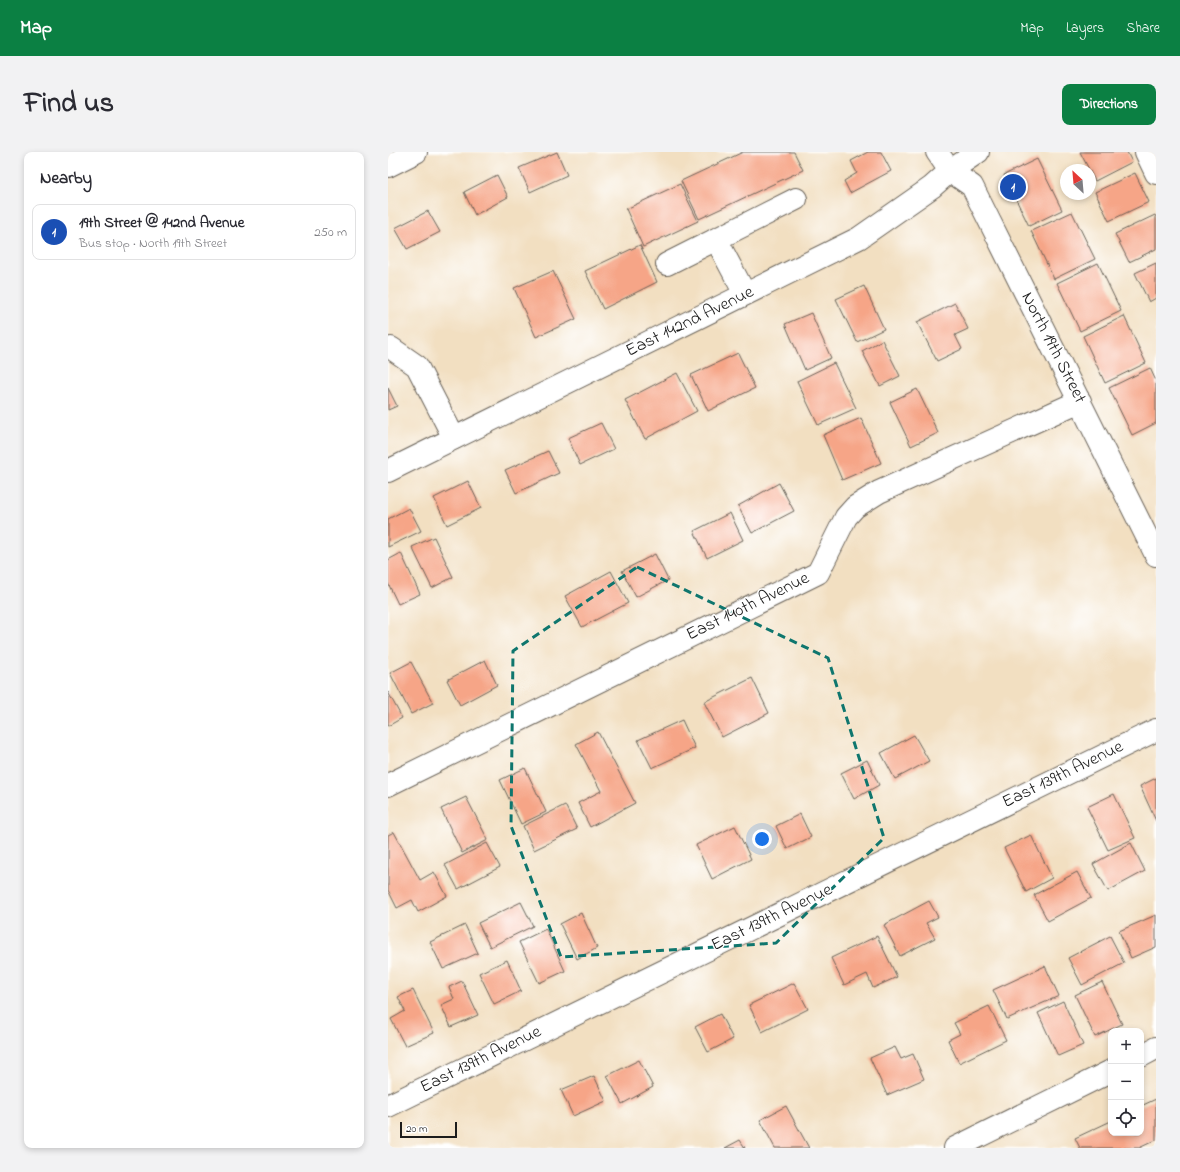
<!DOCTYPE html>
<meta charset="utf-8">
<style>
body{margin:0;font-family:"Indie Flower",sans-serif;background:#f2f2f3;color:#2b2b33}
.controls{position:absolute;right:12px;bottom:12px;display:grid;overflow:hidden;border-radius:8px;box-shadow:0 2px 6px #0003}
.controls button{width:36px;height:36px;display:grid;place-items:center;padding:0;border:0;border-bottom:1px solid #e1e1e2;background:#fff;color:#2b2b33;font:20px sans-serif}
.compass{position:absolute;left:672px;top:12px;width:36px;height:36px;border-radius:50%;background:#fff;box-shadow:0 2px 6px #0003;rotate:334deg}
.scale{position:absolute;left:12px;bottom:10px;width:57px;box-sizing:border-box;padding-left:4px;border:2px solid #1c1c1c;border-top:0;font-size:11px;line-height:14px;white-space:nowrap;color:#1c1c1c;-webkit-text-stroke:3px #fff;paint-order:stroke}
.you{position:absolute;left:374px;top:687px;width:14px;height:14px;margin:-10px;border:3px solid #fff;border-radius:50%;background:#1a73e8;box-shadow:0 0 0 6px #1a73e833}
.badge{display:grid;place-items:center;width:26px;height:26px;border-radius:50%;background:#0b8043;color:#fff;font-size:13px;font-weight:700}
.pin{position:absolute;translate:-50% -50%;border:2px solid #fff;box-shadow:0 1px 4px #0006}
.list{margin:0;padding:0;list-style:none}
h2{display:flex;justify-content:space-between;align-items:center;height:52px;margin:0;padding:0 16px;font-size:17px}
h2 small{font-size:13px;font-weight:400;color:#7c7c81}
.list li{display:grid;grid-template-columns:26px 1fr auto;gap:12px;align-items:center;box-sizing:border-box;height:56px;margin:0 8px 8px;padding:0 8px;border:1px solid #e1e1e2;border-radius:8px}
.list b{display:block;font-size:15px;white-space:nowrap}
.list p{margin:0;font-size:13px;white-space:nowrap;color:#7c7c81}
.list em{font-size:13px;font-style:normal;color:#7c7c81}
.icon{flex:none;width:22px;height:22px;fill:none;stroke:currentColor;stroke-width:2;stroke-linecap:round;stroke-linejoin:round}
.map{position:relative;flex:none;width:768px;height:996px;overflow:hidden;border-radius:8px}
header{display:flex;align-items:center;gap:24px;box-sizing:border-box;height:56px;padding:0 20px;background:#0b8043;color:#fff}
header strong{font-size:19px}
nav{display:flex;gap:22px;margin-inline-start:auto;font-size:14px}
.intro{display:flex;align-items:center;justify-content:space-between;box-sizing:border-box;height:96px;padding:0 24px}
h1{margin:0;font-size:28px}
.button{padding:10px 18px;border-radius:8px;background:#0b8043;color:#fff;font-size:14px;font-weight:700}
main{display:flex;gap:24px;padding:0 24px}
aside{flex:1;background:#fff;border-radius:8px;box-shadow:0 2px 6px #0003}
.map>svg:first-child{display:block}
</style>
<header>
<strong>Map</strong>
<nav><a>Map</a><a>Layers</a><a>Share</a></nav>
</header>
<div class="intro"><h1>Find us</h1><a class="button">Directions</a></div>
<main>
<aside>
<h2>Nearby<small></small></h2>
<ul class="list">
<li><span class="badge" style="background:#1a4fb4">1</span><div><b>19th Street @ 142nd Avenue</b><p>Bus stop · North 19th Street</p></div><em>250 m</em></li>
</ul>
</aside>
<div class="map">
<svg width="768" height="996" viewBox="0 0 768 996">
<rect width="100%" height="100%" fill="#fff"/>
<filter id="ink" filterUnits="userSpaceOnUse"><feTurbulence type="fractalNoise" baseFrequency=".025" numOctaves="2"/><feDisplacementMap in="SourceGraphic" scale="8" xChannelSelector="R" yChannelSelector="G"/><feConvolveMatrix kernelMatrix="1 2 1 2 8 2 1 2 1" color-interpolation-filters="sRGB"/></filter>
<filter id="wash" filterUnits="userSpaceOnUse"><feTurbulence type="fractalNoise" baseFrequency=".012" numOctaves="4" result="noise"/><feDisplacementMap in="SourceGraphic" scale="16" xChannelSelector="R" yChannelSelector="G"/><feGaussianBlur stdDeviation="0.9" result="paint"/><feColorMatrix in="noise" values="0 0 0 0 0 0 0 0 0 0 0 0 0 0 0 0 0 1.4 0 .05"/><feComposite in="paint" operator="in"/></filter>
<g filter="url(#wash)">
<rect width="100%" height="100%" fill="#f2dfc1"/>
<g id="blocks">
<g fill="#f6a587">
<path d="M169,0L179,23L142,40L131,16Z"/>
<path d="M355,0H406L415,18L311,67L293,29Z"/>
<path d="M480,0H493L503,19L462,41L456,29L469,21L463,9Z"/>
<path d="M692,0H739L744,10L707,29Z"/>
<path d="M649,7L674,58L641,74L616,23Z"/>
<path d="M747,21L761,50L721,69L707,40Z"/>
<path d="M109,23L120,45L87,63L76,40Z"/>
<path d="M292,32L310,69L255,95L238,57Z"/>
<path d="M40,59L52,80L19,97L7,76Z"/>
<path d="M684,60L707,107L666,127L643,79Z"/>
<path d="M767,63L768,65V97L741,110L727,82Z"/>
<path d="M252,93L269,130L215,157L197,119Z"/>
<path d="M710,111L733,159L692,179L669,131Z"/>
<path d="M768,111V146L761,150L747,121Z"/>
<path d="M165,119L188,167L148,185L126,136Z"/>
<path d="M476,134L496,177L469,190L448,147Z"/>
<path d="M567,151L580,177L567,183L574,197L549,209L529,170Z"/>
<path d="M423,161L443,206L417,218L397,172Z"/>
<path d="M736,164L758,211L717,231L695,184Z"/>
<path d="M494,188L512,224L492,234L474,199Z"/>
<path d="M350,201L367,236L320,259L303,223Z"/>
<path d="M446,211L468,256L430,273L409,229Z"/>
<path d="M762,216L768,229V271L744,283L721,236Z"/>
<path d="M289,221L309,259L257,287L237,248Z"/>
<path d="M0,236L9,254L0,258Z"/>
<path d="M529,237L550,281L523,294L502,250Z"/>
<path d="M473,266L493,311L454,328L435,283Z"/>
<path d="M213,271L226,297L192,313L180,286Z"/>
<path d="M160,299L171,321L128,341L117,318Z"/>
<path d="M80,329L93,356L59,373L46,346Z"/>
<path d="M391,331L406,359L364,381L350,354Z"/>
<path d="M21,356L33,379L0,395V367Z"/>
<path d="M342,361L355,388L319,406L306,379Z"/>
<path d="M46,385L65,425L44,436L24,395Z"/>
<path d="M13,401L32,442L10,452L0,431V408Z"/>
<path d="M267,402L280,428L248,445L234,419Z"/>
<path d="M223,419L240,451L194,475L177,444Z"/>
<path d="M97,508L109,533L72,553L59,528Z"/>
<path d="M23,510L45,551L23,562L2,521Z"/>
<path d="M364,526L381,561L334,585L316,550Z"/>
<path d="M0,540L14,566L0,574Z"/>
<path d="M294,568L307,596L264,616L250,588Z"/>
<path d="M210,580L247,651L202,675L190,651L213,639L188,592Z"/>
<path d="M526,583L541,609L507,627L493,601Z"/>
<path d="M479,608L491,633L466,647L453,621Z"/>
<path d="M137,616L158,660L133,672L112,628Z"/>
<path d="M768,626V669L752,634Z"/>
<path d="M726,642L747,686L720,698L699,655Z"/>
<path d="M78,645L100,688L74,701L53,657Z"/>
<path d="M177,653L189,677L146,698L135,674Z"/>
<path d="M412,662L423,685L399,697L388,674Z"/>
<path d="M347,674L363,707L324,727L308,693Z"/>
<path d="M6,680L32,728L46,720L59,744L30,760L24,748L9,756L0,738V683Z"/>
<path d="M643,683L664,726L638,740L616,696Z"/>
<path d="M99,691L112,715L70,737L57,713Z"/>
<path d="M743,691L757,719L720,739L705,712Z"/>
<path d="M689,720L703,746L660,769L646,743Z"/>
<path d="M541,749L550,765L538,771L547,786L512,804L496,773Z"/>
<path d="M133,750L145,774L102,795L90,771Z"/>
<path d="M193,761L209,796L189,807L172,772Z"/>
<path d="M768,763V795L743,806L731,779Z"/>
<path d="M77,773L90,801L55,817L42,790Z"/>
<path d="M158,777L177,819L151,831L131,790Z"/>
<path d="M489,784L509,825L485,836L479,822L456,833L443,806Z"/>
<path d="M722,784L736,811L694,833L680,806Z"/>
<path d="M119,808L133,839L106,852L91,821Z"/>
<path d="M657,814L671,844L619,867L605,838Z"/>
<path d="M74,829L90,863L63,875L53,853L66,847L61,835Z"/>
<path d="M714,830L734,872L707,885L687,843Z"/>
<path d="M406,831L420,857L374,880L361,853Z"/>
<path d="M25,838L46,881L17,894L3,867L17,859L10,845Z"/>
<path d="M675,849L695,893L670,904L650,861Z"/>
<path d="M601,854L618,888L571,911L560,888L572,882L566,871Z"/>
<path d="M332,862L345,887L320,900L307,875Z"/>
<path d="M507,895L513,907L525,902L536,927L499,943L482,906Z"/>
<path d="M251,908L265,935L234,952L219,924Z"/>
<path d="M206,924L218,949L185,964L173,938Z"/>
<path d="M768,947V988L751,996H692L687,986L723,969V981H753V954Z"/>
<path d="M398,954L421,996H387L372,968Z"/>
<path d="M352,988L357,996H337Z"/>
</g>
</g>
</g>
<g filter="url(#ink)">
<use href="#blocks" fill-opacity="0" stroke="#676056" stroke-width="1"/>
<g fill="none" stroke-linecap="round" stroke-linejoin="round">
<defs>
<g id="minor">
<path d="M549,0L562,19L584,34L768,403"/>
<path d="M758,0L768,21"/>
<path d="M0,14L28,0"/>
<path d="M328,87L357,142"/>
<path d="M279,112L408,47"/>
<path d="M3,196L29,214L66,286"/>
<path d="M0,319L471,86L544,35L562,19L590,0"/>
<path d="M0,633L430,421L458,365L467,355L491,340L692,249"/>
<path d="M753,904L768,896"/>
<path d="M0,954L768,578"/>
<path d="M567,996L723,919"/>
</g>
</defs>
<use href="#minor" stroke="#676056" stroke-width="24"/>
<use href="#minor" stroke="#fff" stroke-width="22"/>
</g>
</g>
<path fill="none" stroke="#0f766e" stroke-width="3" stroke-dasharray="8 5" stroke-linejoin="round" d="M249,415L440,506L496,686L388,791L173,805L123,674L125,499Z"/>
<g text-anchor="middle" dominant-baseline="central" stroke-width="3" stroke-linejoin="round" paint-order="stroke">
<g font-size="18" fill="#1c1c1c" stroke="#fff">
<text transform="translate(302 170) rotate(-26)">East 142nd Avenue</text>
<text transform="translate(665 196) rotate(63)">North 19th Street</text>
<text transform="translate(360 455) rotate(-26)">East 140th Avenue</text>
<text transform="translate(675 623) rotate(-26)">East 139th Avenue</text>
<text transform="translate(384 766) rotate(-26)">East 139th Avenue</text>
<text transform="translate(93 908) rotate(-26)">East 139th Avenue</text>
</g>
</g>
</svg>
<div class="controls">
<button>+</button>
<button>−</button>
<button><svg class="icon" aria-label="locate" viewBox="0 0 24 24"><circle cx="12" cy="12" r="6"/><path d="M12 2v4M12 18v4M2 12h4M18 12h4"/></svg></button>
</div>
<svg class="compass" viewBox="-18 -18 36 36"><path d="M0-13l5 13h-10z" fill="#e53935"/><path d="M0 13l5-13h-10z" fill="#7c7c81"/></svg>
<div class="scale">20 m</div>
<div class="you"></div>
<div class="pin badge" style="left:625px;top:35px;background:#1a4fb4">1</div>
</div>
</main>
